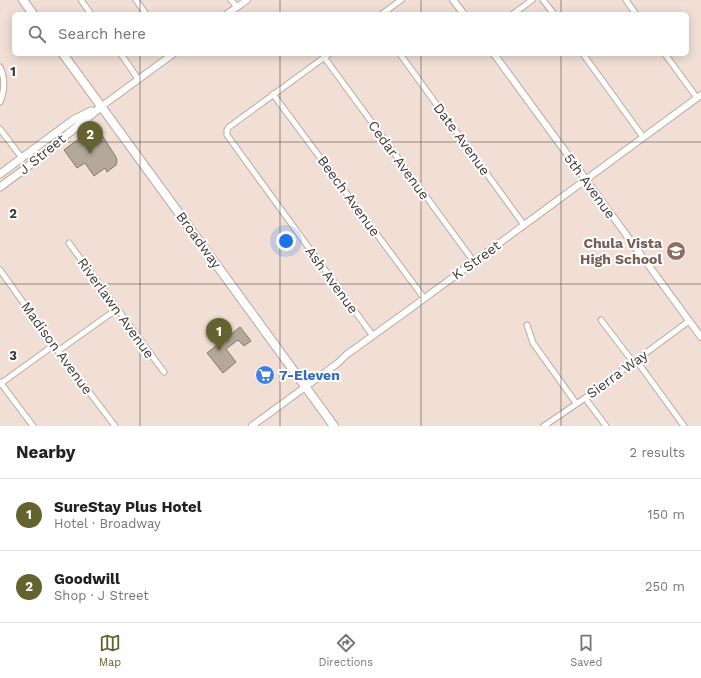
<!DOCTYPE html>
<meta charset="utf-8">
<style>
body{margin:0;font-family:"Work Sans",sans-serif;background:#f6f6f6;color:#222}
.you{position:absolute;left:286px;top:241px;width:14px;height:14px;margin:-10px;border:3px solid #fff;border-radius:50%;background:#1a73e8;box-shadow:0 0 0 6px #1a73e833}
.badge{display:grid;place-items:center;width:26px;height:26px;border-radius:50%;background:#64632f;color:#fff;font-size:13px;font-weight:700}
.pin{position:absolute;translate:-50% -33px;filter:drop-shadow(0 1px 2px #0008)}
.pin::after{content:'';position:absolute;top:21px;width:14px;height:12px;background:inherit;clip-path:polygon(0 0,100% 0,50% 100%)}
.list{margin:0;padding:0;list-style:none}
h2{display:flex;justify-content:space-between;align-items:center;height:52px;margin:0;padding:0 16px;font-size:17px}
h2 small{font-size:13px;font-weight:400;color:#767676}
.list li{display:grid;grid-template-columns:26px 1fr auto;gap:12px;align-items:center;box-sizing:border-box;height:72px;padding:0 16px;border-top:1px solid #e0e0e0}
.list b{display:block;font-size:15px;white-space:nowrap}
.list p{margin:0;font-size:13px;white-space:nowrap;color:#767676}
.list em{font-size:13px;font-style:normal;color:#767676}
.icon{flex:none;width:22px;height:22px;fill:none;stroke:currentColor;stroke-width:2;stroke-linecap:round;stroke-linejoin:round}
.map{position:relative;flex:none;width:701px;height:426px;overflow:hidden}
.search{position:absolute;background:#fff;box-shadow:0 2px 10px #0003;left:12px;right:12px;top:12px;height:44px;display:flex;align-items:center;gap:10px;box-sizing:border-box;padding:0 14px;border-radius:6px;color:#767676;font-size:15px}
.sheet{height:196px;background:#fff}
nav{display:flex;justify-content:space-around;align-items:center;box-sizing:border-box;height:56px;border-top:1px solid #e0e0e0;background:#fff;font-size:11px;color:#767676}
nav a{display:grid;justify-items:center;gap:2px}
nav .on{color:#64632f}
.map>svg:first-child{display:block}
</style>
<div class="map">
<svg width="701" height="426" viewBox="0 0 701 426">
<rect width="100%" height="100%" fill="#f1dfd6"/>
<g fill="#b3a89a" stroke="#867b6e">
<path d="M96,126L116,157L117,161L116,165L107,172L105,168L94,176L85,163L77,168L64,150Z"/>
<path d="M240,327L251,341L244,346L238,340L226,349L236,362L223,373L207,353Z"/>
</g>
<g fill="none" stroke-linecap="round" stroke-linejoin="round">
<defs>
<g id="minor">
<path d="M81,0L91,14"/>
<path d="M136,0L146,14"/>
<path d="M231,0L237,7"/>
<path d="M543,0L554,14"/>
<path d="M626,0L636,14"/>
<path d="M382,14L401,0"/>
<path d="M513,14L532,0"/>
<path d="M121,54L138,79"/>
<path d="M329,54L229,127L227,130V135L373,336"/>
<path d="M400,54L524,225"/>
<path d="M583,54L643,137"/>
<path d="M665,54L697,98"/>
<path d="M324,57L474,262"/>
<path d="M0,67C5,78 5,90 0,102"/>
<path d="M273,94L424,298"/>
<path d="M0,129L22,158"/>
<path d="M69,243L164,372"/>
<path d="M0,270L58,351L115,426"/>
<path d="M601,320L633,362"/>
<path d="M527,325L533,343L576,403"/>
<path d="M58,351L117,309"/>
<path d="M636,360L684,426"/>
<path d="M0,382L33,426"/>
<path d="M0,384L54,345"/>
<path d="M585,398L606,426"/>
<path d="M544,426L585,398L689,321"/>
</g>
<g id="tertiary">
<path d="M453,0L464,14"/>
<path d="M227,14L247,0"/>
<path d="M494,54L701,337"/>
<path d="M102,106L173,54"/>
<path d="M252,426L338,363L346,355L403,314L701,95"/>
</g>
<g id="secondary">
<path d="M0,174L73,120L91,111"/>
<path d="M0,187L26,168L102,106"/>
</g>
<g id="primary">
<path d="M23,0L33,14"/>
<path d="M63,54L334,426"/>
</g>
</defs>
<use href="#minor" stroke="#bbaaa1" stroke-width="7"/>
<use href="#tertiary" stroke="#bbaaa1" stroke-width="8"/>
<use href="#secondary" stroke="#bbaaa1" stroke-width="9"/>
<use href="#primary" stroke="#bbaaa1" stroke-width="10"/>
<use href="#minor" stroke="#fff" stroke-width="5"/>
<use href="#tertiary" stroke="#fff" stroke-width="6"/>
<use href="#secondary" stroke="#fff" stroke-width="7"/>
<use href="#primary" stroke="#fff" stroke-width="8"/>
</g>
<path fill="none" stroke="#413a37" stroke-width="1" stroke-opacity="0.55" d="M140,0V14M280,0V14M421,0V14M561,0V14M140,54V426M280,54V426M421,54V426M561,54V426M0,142H701M0,284H701"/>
<defs>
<symbol id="school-disc" viewBox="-11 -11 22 22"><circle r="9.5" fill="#8d6e63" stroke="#fff"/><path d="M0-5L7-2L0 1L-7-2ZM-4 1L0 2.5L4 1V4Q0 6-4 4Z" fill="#fff"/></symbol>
<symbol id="supermarket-disc" viewBox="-11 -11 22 22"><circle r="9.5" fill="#3f7fe0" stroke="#fff"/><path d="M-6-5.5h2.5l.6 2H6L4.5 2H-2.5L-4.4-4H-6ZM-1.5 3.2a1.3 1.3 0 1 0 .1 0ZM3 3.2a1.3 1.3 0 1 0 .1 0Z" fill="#fff"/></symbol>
</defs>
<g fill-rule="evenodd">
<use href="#school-disc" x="665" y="240" width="22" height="22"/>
<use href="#supermarket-disc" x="254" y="364" width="22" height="22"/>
</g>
<g text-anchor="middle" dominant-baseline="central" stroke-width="4" stroke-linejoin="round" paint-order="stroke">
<g font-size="14" fill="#413a37" stroke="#fff">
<text transform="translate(462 139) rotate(54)">Date Avenue</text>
<text transform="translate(42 154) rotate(-39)">J Street</text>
<text transform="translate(399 160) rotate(54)">Cedar Avenue</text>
<text transform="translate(590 186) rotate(54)">5th Avenue</text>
<text transform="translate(349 196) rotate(54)">Beech Avenue</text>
<text transform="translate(199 240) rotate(54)">Broadway</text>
<text transform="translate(476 260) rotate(-36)">K Street</text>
<text transform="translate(332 280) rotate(54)">Ash Avenue</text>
<text transform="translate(116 308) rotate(54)">Riverlawn Avenue</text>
<text transform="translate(57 348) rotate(54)">Madison Avenue</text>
<text transform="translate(617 374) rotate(-36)">Sierra Way</text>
</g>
<g font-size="14" font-weight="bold" fill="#785e54" stroke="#fff" text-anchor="end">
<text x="662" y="243">Chula Vista<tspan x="662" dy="16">High School</tspan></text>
</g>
<g font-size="14" font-weight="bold" fill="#366cbe" stroke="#fff" text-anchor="start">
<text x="279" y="375">7-Eleven</text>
</g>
</g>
<g font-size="13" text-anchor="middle" font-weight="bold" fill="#413a37" stroke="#fff" stroke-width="4" stroke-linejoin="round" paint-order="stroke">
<text x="13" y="76">1</text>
<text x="13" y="218">2</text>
<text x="13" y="360">3</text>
</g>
</svg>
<div class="you"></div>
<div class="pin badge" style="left:219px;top:351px">1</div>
<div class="pin badge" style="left:90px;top:154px">2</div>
<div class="search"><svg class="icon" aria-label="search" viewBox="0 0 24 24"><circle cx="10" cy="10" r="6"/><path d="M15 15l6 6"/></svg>Search here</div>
</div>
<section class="sheet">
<h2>Nearby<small>2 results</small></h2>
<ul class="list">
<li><span class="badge">1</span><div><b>SureStay Plus Hotel</b><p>Hotel · Broadway</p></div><em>150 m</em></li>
<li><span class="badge">2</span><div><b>Goodwill</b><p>Shop · J Street</p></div><em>250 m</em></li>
</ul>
</section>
<nav>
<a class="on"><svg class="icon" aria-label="map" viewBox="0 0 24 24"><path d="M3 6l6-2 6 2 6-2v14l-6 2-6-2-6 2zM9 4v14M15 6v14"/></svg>Map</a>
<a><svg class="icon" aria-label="directions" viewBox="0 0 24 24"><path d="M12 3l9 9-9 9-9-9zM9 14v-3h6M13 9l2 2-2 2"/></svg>Directions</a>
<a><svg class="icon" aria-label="saved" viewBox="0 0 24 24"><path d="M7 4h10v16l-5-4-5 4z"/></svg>Saved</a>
</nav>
